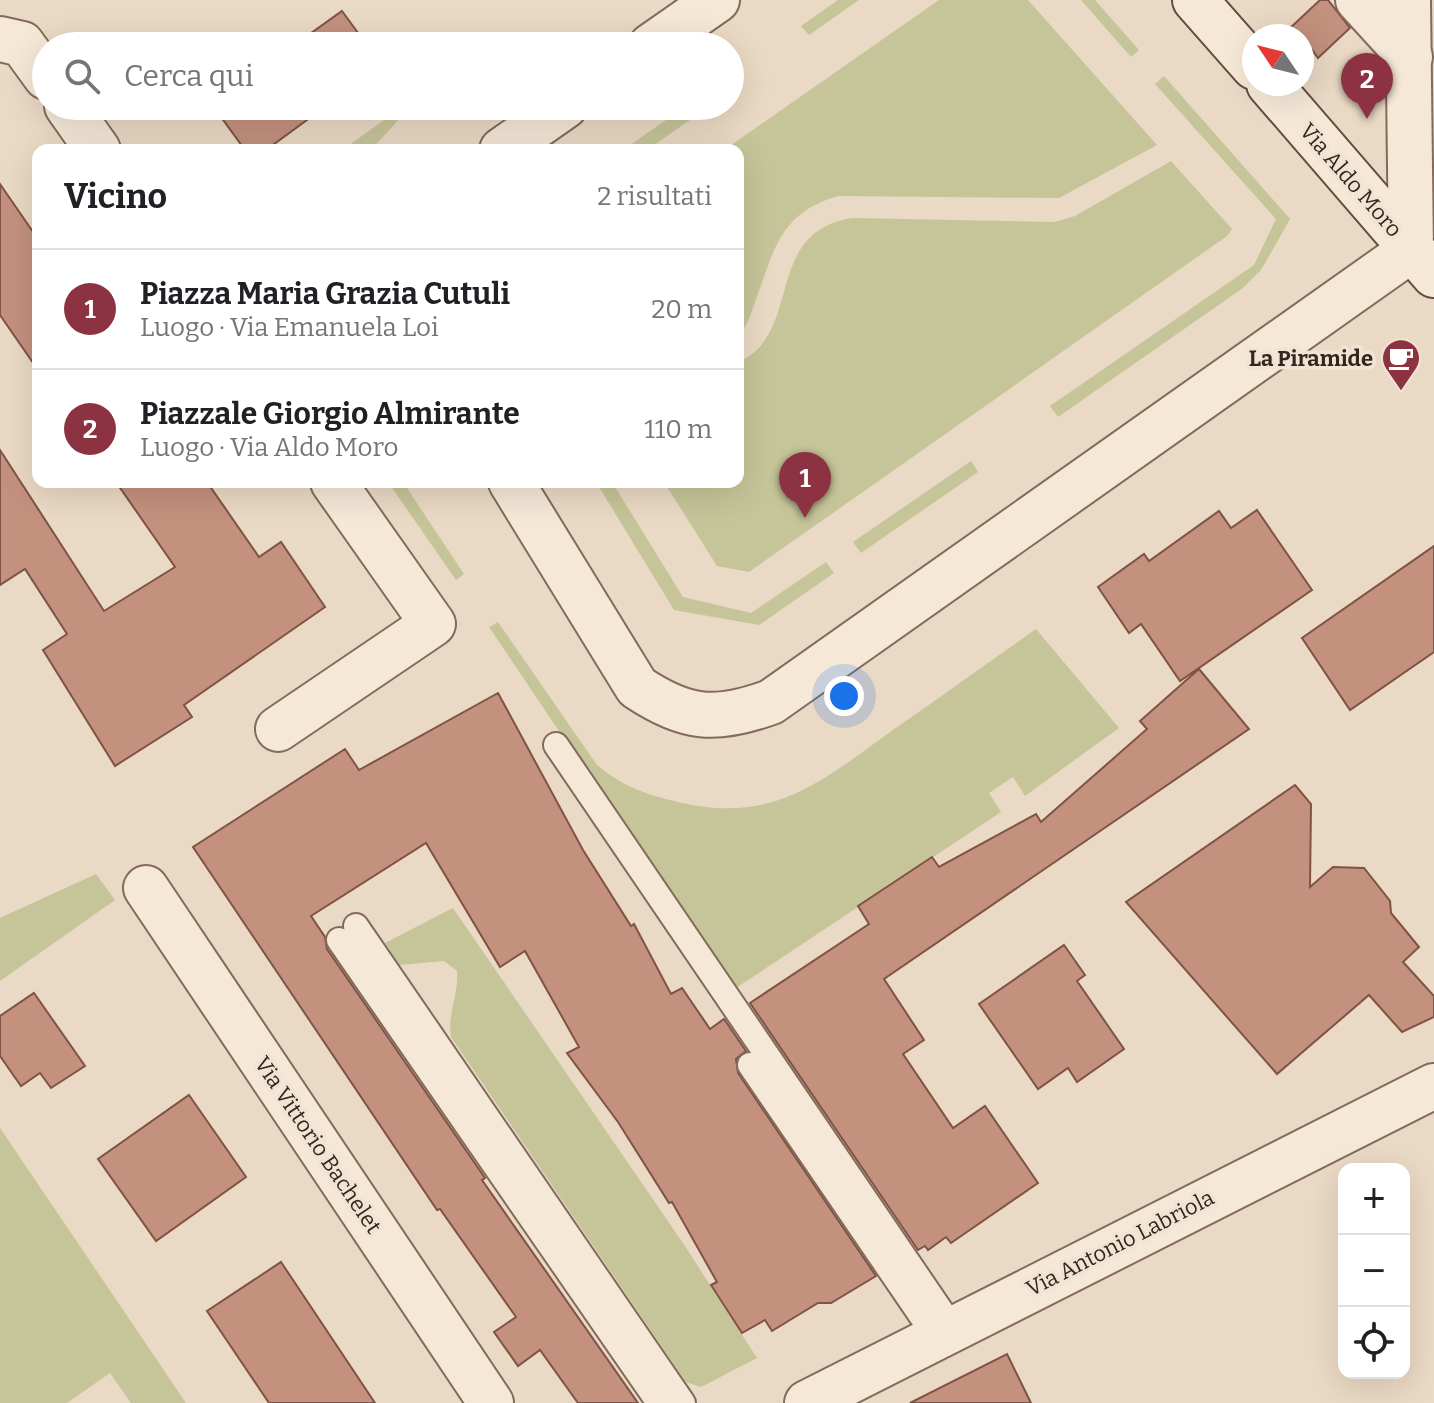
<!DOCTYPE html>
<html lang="it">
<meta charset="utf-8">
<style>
body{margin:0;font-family:Bitter,serif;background:#f6f6f6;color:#202124}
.controls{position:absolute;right:24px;bottom:24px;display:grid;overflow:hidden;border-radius:16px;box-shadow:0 8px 32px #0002}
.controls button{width:72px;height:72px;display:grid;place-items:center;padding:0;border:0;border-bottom:2px solid #e0e0e0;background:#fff;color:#202124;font:40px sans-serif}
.compass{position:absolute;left:1242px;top:24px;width:72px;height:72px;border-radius:50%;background:#fff;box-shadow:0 8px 32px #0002;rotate:305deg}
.you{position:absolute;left:844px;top:696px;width:28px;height:28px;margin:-20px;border:6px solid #fff;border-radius:50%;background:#1a73e8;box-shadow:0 0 0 12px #1a73e833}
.badge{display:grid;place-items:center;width:52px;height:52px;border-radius:50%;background:#8c3240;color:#fff;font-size:26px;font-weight:700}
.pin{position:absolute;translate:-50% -66px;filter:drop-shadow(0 2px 4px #0008)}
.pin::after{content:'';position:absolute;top:42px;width:28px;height:24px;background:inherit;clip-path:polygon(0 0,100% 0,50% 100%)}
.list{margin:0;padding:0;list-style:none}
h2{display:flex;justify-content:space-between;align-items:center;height:104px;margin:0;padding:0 32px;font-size:34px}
h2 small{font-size:26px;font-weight:400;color:#757577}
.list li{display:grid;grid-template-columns:52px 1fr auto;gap:24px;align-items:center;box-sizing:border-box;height:120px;padding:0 32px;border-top:2px solid #e0e0e0}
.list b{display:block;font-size:30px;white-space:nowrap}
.list p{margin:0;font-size:26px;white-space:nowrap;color:#757577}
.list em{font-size:26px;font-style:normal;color:#757577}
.icon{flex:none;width:44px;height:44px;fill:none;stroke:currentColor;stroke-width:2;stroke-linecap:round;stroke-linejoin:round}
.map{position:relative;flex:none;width:1434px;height:1403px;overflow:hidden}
.search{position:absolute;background:#fff;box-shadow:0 8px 32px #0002;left:32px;top:32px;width:712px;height:88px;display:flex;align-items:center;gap:20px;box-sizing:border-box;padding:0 28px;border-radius:44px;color:#757577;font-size:30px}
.panel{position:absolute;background:#fff;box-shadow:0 8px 32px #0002;left:32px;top:144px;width:712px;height:344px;border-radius:16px}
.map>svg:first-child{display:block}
</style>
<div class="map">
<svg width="1434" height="1403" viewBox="0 0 1434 1403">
<rect width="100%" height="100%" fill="#ead9c4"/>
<g fill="#c6c599">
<path d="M838,0H859L809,35L801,26Z"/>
<path d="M939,0H1028L1157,145L1059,198L838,196C779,213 774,251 755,302C751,314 747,327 738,335V150H724Z"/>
<path d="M1081,0H1095L1139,50L1131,57Z"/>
<path d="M1164,76L1290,219L1261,270L1243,288L1058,417L1050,406L1254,265L1276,219L1155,84Z"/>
<path d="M404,106H411L371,150H342Z"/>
<path d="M686,106H710L647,150H623Z"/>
<path d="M1171,161L1232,229L1227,236L749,572L717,566L664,482H738V362C804,334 762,232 852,218L1055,222L1075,216Z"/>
<path d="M971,461L978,472L861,553L853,542Z"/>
<path d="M388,482H403L464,574L456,580Z"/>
<path d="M596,482H612L683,597L751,613L826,562L834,573L759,625L674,610Z"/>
<path d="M498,622L597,765C621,785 644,794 674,801C775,827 822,780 900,725C946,693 991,661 1036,629L1119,728L1025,796L1013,777L989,793L1001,812L733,990L489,627Z"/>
<path d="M96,874L115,900L0,981V918Z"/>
<path d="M453,908L685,1246L757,1358L701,1387L686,1382L451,1037C447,1013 459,996 457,971L444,961L399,965L385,943Z"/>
<path d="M0,1128L186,1403H131L110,1373L67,1403H0Z"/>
</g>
<g fill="#c4917e" stroke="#7f5345" stroke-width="2">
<path d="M1320,0H1328L1350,28L1318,58L1302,36L1290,28Z"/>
<path d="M342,11L366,44L364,46H293Z"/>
<path d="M213,106H326L266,150H245Z"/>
<path d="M0,184L38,239V370L0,315Z"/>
<path d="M0,450L104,611L175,567L116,482H207L259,557L281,542L325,607L184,705L192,717L115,766L43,650L67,634L25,569L0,585Z"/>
<path d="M1257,510L1312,590L1180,681L1141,624L1129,633L1098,587L1144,554L1149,561L1219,511L1231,528Z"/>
<path d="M1434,546V652L1350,710L1302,638Z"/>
<path d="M1199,669L1249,729L884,979L924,1040L903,1054L953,1128L985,1106L1038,1183L951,1243L946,1237L928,1250L925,1246L918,1250L750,1003L869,924L858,906L932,857L939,867L1036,814L1041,822L1147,729L1140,721Z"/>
<path d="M498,693L583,850L631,926L634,924L671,994L682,988L710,1029L724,1019L746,1051L736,1059L738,1073L876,1276L831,1303H818L772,1331L765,1320L742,1333L711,1285L717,1282L672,1202L669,1203L618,1122L567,1053L579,1047L525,951L500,967L426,843L311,916L325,937L327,949L485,1178L482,1180L638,1403H578L540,1350L518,1366L494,1332L516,1317L440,1209L437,1210L193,847L345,749L359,770Z"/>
<path d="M1295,785L1311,804L1310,887L1333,867L1364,868L1390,901L1391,913L1419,947L1403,962L1434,996V1017L1402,1032L1369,995L1277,1074L1126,902Z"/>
<path d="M1064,945L1085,975L1077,981L1124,1049L1077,1082L1068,1068L1038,1089L979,1004Z"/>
<path d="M34,993L85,1066L51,1088L40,1073L21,1086L0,1056V1016Z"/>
<path d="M189,1095L246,1177L156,1241L98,1159Z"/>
<path d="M281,1262L375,1403H269L207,1311Z"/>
<path d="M1007,1354L1031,1403H910Z"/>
</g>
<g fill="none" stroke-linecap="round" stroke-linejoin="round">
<defs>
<g id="lane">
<path d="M556,745L952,1327"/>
<path d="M356,926L683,1403"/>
<path d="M339,940L659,1403"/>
<path d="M750,1065L935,1336"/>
</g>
<g id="street">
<path d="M1358,0L1410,57"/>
<path d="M0,39L22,44L46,77"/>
<path d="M651,46L717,0"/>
<path d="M67,106L98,150"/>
<path d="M502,150L565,106"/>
<path d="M511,482L637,687C686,720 716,722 771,702L1411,250L1408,0"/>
<path d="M278,729L433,624L333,482"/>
<path d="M146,888L491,1403"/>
<path d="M807,1403L1434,1086"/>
</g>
<g id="secondary">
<path d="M1195,0L1254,67"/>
<path d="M1269,84L1434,275"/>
</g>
</defs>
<use href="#lane" stroke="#826b5c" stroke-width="28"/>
<use href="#street" stroke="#826b5c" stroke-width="48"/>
<use href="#secondary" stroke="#644d3f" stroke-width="48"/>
<use href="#lane" stroke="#f5e8d7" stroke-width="24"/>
<use href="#street" stroke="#f5e8d7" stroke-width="44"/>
<use href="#secondary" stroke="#f5e8d7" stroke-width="44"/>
</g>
<defs>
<symbol id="cafe-pin" viewBox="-11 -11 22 30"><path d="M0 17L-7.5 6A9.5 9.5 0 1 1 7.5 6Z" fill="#8c3240" stroke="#f2e4d3"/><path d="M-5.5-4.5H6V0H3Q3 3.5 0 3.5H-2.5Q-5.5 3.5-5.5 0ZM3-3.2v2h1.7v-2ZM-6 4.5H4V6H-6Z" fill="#fff"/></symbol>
</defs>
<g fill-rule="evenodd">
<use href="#cafe-pin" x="1379" y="336" width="44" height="60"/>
</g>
<g text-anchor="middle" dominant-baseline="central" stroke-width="7" stroke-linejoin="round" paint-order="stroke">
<g font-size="22" fill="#34261f" stroke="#f2e4d3">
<text transform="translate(1351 180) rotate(49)">Via Aldo Moro</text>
<text transform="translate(318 1145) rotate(56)">Via Vittorio Bachelet</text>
<text transform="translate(1120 1243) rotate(-27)">Via Antonio Labriola</text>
</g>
<g font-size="22" font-weight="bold" fill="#34261f" stroke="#f2e4d3" text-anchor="end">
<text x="1373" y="358">La Piramide</text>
</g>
</g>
</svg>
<div class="controls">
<button>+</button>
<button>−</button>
<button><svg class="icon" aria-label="locate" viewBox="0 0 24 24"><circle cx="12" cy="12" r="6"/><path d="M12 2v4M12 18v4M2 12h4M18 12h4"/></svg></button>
</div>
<svg class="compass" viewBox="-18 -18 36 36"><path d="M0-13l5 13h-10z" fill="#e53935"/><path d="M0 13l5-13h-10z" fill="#757577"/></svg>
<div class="you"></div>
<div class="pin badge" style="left:805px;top:518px">1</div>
<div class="pin badge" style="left:1367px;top:119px">2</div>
<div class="search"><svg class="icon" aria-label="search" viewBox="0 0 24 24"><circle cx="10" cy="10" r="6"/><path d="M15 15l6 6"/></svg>Cerca qui</div>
<section class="panel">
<h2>Vicino<small>2 risultati</small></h2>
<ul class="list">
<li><span class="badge">1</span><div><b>Piazza Maria Grazia Cutuli</b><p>Luogo · Via Emanuela Loi</p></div><em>20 m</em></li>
<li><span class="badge">2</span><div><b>Piazzale Giorgio Almirante</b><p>Luogo · Via Aldo Moro</p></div><em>110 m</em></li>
</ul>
</section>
</div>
